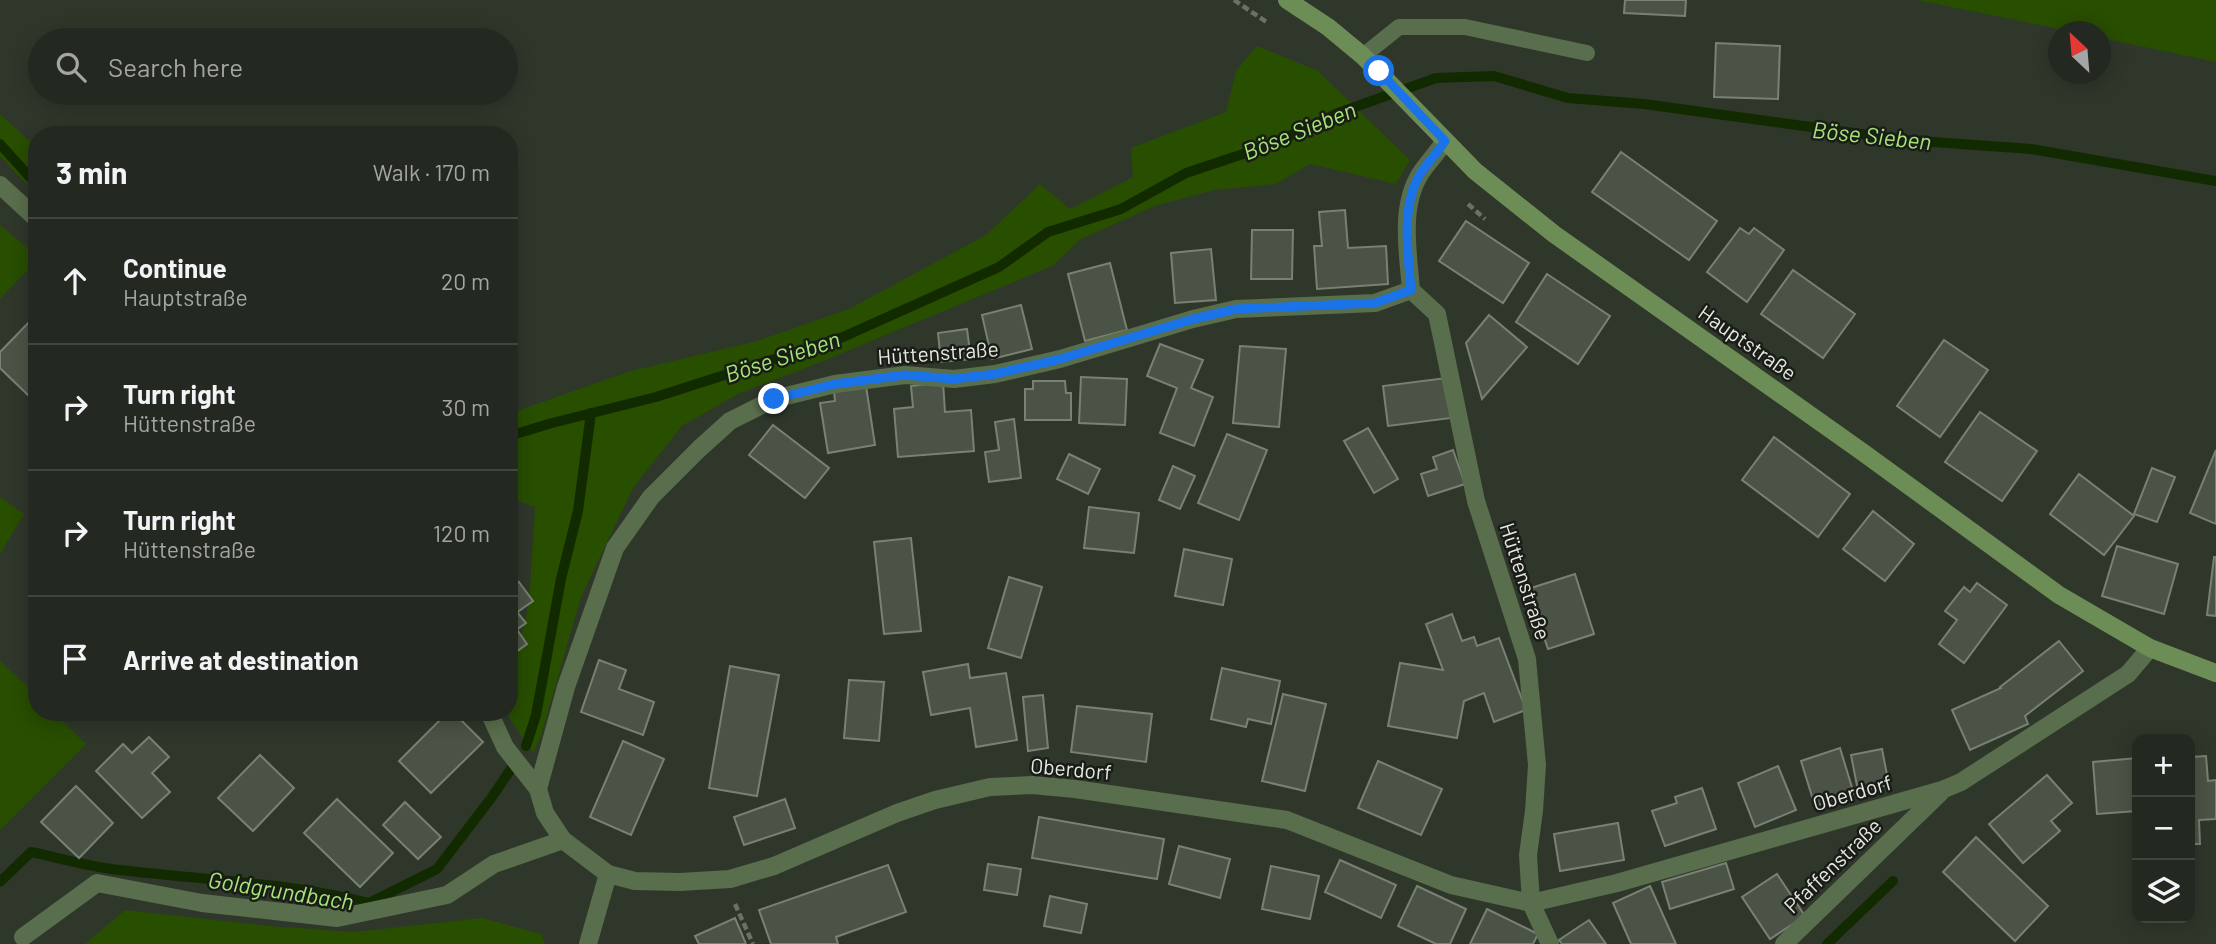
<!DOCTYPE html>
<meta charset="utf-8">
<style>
body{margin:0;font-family:Barlow,sans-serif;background:#2f352d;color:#f1f3f6}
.controls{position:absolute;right:21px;bottom:21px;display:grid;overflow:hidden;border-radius:14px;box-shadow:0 4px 18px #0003}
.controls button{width:63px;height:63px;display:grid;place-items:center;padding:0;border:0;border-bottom:2px solid #40453e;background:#232920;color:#f1f3f6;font:35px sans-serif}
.compass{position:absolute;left:2048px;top:21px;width:63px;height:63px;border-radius:50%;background:#232920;box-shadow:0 4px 18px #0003;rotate:334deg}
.stop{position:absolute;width:21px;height:21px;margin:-16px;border:5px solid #1a73e8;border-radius:50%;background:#fff}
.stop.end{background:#1a73e8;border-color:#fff;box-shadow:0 2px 7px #0008}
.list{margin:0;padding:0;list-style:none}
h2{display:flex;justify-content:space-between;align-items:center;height:91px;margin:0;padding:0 28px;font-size:30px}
h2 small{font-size:23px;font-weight:400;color:#a3a6a5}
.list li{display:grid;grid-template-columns:46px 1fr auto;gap:21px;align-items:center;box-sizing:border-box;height:126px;padding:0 28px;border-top:2px solid #40453e}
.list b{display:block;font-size:26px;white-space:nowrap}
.list p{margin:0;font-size:23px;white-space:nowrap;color:#a3a6a5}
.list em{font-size:23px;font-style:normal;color:#a3a6a5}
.icon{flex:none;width:38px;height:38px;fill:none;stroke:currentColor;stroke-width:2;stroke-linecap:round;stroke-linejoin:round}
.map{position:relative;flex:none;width:2216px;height:944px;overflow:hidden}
.search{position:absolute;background:#232920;box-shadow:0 4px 18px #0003;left:28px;top:28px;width:490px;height:77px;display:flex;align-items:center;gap:18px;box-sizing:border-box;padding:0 24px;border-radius:38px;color:#a3a6a5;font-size:26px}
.panel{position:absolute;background:#232920;box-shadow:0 4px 18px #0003;left:28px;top:126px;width:490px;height:595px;border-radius:28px}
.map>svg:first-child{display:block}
</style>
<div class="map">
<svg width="2216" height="944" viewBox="0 0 2216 944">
<rect width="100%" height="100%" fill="#2f372b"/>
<g fill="#284e00">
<path d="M1917,0H2216V62L2101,38L2100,32L2069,31Z"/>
<path d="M1257,46L1318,71L1410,160L1396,184L1310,164L1276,184L1214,190L1155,206L1081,239L1052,266L821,362L738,394L682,426L633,488L581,597L541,736L533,753L509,718L510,691L529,602L535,507L509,497V416L525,408L631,371L757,341L849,309L986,235L1040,184L1070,209L1133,177L1131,148L1226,112L1236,71Z"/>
<path d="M0,114L37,148V195L0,156Z"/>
<path d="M0,225L37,256V260L0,299Z"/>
<path d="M0,497L24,514L0,554Z"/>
<path d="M0,661L37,696V712H53L86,744L0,830Z"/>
<path d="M125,910L269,926L354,932L482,918L541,934L545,944H85Z"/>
</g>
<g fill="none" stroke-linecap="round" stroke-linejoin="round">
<g stroke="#122a00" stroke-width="10">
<path d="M0,144L37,185"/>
<path d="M509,436L552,423L656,397L843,337L999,267L1048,232L1121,209L1186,173L1270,145L1338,113L1436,78L1494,76L1568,98L1644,104L1905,140L2031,149L2216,181"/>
<path d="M526,746L536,715L561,579L578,511L591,413"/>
<path d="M0,882L31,852C60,858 90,867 120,870C203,880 287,882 369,903L437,869L492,797L515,763"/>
<path d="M1827,944L1893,881"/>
</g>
</g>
<g fill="#4b5346" stroke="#788173" stroke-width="2">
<path d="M1625,0H1686L1685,16L1624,13Z"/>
<path d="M1716,43L1780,46L1778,99L1714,97Z"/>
<path d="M1621,152L1717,221L1689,260L1592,192Z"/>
<path d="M1345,210L1348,248L1386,246L1388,284L1317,289L1314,246H1322L1319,212Z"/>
<path d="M1466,221L1529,263L1503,303L1439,261Z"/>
<path d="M1740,228L1749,234L1754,228L1784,250L1747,302L1707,272Z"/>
<path d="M1252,230H1293L1292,279H1251Z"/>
<path d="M1211,249L1216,300L1175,303L1171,253Z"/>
<path d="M1110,263L1127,330L1085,341L1068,274Z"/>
<path d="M1793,270L1855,314L1823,358L1761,314Z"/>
<path d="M1547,274L1610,316L1578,364L1516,322Z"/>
<path d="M1021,305L1032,349L992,359L982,315Z"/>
<path d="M37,314V397L33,400L0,368V352Z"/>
<path d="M1489,315L1527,347L1482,399L1466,343Z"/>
<path d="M967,329L971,359L941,362L938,333Z"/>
<path d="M1944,340L1988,370L1940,437L1897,406Z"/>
<path d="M1160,344L1203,360L1191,388L1213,397L1194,446L1160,433L1177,388L1147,376Z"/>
<path d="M1240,346L1286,349L1279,427L1233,423Z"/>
<path d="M1081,377L1127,379L1125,425L1079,423Z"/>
<path d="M1446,378L1451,418L1388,426L1383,386Z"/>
<path d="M1033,381H1065L1066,393H1071V420H1025V389H1033Z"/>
<path d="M943,382L945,412L971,410L974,451L898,457L894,409L913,407L911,386Z"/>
<path d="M866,386L875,445L828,453L820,403L835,401L834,391Z"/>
<path d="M1980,412L2037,451L2002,501L1945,462Z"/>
<path d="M1014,419L1021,478L989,482L985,452L999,450L995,422Z"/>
<path d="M773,425L829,468L805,498L749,455Z"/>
<path d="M1368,428L1398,479L1374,493L1344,441Z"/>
<path d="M1227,434L1267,450L1239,520L1198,503Z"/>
<path d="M1774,437L1850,494L1818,537L1742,480Z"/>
<path d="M1453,450L1465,484L1428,496L1421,474L1437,469L1433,457Z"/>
<path d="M2216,450V524L2190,513Z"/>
<path d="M1069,454L1100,469L1088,494L1057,479Z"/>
<path d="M1173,466L1195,476L1180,509L1159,500Z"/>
<path d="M2152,468L2175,477L2157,522L2134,514Z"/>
<path d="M2079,474L2134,516L2104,555L2050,514Z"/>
<path d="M1089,507L1139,513L1134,553L1084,548Z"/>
<path d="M1873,511L1914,544L1885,581L1843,549Z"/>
<path d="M911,538L921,631L884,634L874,542Z"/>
<path d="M2117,546L2178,564L2164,614L2102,596Z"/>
<path d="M1184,549L1232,559L1223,605L1175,596Z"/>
<path d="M2214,557H2216V616L2207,615Z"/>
<path d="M1575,574L1594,634L1548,649L1528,589Z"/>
<path d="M1009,577L1042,587L1021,658L988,648Z"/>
<path d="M519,582L533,601L509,618V589Z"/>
<path d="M1977,583L2007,605L1964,663L1939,644L1957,620L1945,611L1964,587L1970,592Z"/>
<path d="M517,612L526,623L509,635V618Z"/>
<path d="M1452,614L1462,641L1474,637L1477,646L1499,638L1526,710L1494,722L1484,693L1464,701L1457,738L1388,726L1400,663L1443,670L1426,624Z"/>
<path d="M518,631L527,644L509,657V637Z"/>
<path d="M2059,641L2083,671L2025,716L2028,724L1970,750L1952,710L2001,688L2000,687Z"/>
<path d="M599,660L626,670L619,689L654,702L643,735L581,712Z"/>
<path d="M968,664L970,678L1006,673L1017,740L976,747L970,708L931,715L923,672Z"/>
<path d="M730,666L779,675L757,796L709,788Z"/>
<path d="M1222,668L1280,681L1271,724L1248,719L1246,727L1211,719Z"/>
<path d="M849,680L884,682L879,741L844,738Z"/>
<path d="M1283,694L1326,704L1305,791L1262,781Z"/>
<path d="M1043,695L1048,748L1028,751L1023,697Z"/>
<path d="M1077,706L1152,714L1146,762L1071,752Z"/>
<path d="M448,712H453L483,742L431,793L399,761Z"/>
<path d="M149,737L169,757L152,773L170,792L142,818L96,771L123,744L132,753Z"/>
<path d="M623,741L664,759L631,835L590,817Z"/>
<path d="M1840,748L1854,794L1815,806L1801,761Z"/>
<path d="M1882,749L1889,785L1858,791L1851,755Z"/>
<path d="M260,755L294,788L253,831L218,798Z"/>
<path d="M2206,756L2208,781L2216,780V819L2199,820L2200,844H2190V757Z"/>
<path d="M2137,758V811L2097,814L2093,762Z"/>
<path d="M1378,761L1442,789L1421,835L1358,808Z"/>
<path d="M1778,766L1796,810L1755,827L1738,783Z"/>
<path d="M2047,775L2072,803L2051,821L2060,831L2023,863L1989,824Z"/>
<path d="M76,786L113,823L79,858L41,822Z"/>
<path d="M1702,788L1716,829L1665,846L1652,811L1677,803L1675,797Z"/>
<path d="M337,799L393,853L360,887L304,833Z"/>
<path d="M785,799L795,828L744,845L734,817Z"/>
<path d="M405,802L441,837L418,859L383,825Z"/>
<path d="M1039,817L1164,839L1157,879L1032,858Z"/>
<path d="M1618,823L1624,860L1560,871L1554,834Z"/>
<path d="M1976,837L2048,906L2015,941L1943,872Z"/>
<path d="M1179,846L1230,859L1220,898L1169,884Z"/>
<path d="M1340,860L1396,885L1381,918L1325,892Z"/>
<path d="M1726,863L1734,889L1670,909L1662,882Z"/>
<path d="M988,864L1021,869L1017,895L984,890Z"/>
<path d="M888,865L906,912L836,937L838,944H771L759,910Z"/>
<path d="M1271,866L1319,876L1310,919L1262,909Z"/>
<path d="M1777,874L1805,916L1770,939L1742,897Z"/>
<path d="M1417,886L1466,909L1450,944H1436L1398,926Z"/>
<path d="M1650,886L1676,944H1631L1613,903Z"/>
<path d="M1050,896L1087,904L1081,933L1044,926Z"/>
<path d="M1487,909L1538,934L1533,944H1470Z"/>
<path d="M735,918L746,944H699L695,936Z"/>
<path d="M1589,920L1606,944H1562L1559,940Z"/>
</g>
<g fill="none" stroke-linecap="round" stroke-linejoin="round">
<g stroke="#6a7166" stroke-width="4.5" stroke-dasharray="7 3.5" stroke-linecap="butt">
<path d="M1234,0L1268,23"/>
<path d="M1468,204L1485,219"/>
<path d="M735,904L753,944"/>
</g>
<path stroke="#596e4c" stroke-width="16" d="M1363,56L1399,27H1465L1587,53"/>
<g stroke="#596e4c" stroke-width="18">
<path d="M1445,141C1439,150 1432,158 1425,167C1398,201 1408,250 1411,290L1437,314L1476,501L1527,659L1537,765L1534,811L1528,855L1531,903L1550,944"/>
<path d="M0,185L37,219"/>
<path d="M489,712L505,747L538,789L545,813L563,840L608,874L635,881L680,882L730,879L774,866L897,813L935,800L990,787L1032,785L1075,789L1287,820L1451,885L1531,903L1617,883L1942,790L1961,782L2128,674L2150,648"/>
<path d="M538,789L566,687L615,548L651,497L699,449L730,421L774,399L835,384L905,375L954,379L995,374L1060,359L1193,319L1236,309L1375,303L1411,290"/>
<path d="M23,937L97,883L202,903L337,918L447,895L494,864L563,840"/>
<path d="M588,944L608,874"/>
<path d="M1784,944L1940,793"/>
</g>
<path stroke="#6d8d57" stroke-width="18" d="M1287,0L1328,27L1363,56L1475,171L1554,234L1861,451L2059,595L2150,648L2216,673"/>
</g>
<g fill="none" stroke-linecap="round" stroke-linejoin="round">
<path stroke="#1a73e8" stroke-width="9" d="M774,399L835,384L905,375L954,379L995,374L1060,359L1193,319L1236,309L1375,303L1411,290C1408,251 1399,200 1425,167C1432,158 1439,150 1445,141L1379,71"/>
</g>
<g text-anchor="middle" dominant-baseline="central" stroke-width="5" stroke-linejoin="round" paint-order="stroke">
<g font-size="21" fill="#e4e9e1" stroke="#1a1d17">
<text transform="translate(1748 342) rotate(35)">Hauptstraße</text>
<text transform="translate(938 352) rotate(-4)">Hüttenstraße</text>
<text transform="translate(1526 581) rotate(72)">Hüttenstraße</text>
<text transform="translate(1071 768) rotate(5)">Oberdorf</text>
<text transform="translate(1852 792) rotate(-16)">Oberdorf</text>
<text transform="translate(1832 865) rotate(-44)">Pfaffenstraße</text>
</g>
<g font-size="23" font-style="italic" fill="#a5e676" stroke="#1a1d17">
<text transform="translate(1299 130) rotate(-22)">Böse Sieben</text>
<text transform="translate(1872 135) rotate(6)">Böse Sieben</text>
<text transform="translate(782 356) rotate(-18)">Böse Sieben</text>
<text transform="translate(281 890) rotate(9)">Goldgrundbach</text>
</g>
</g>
</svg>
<div class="controls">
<button>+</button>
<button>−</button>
<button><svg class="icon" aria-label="layers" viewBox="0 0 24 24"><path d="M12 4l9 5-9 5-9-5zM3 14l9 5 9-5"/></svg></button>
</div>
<svg class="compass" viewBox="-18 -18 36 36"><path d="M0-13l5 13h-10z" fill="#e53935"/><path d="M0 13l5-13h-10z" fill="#a3a6a5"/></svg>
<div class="stop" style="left:1379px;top:71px"></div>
<div class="stop end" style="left:774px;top:399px"></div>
<div class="search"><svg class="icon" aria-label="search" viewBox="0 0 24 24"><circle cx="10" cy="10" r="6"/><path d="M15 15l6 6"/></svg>Search here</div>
<section class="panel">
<h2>3 min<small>Walk · 170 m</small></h2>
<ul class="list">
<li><svg class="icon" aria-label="ahead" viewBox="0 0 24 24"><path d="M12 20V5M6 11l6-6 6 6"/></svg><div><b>Continue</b><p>Hauptstraße</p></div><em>20 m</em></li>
<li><svg class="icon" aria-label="right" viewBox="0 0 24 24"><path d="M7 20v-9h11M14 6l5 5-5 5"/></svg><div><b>Turn right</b><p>Hüttenstraße</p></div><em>30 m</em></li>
<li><svg class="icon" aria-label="right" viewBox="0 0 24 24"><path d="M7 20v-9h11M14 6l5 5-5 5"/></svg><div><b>Turn right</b><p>Hüttenstraße</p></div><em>120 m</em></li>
<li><svg class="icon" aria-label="arrive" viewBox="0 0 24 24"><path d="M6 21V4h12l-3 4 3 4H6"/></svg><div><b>Arrive at destination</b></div></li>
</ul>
</section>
</div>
